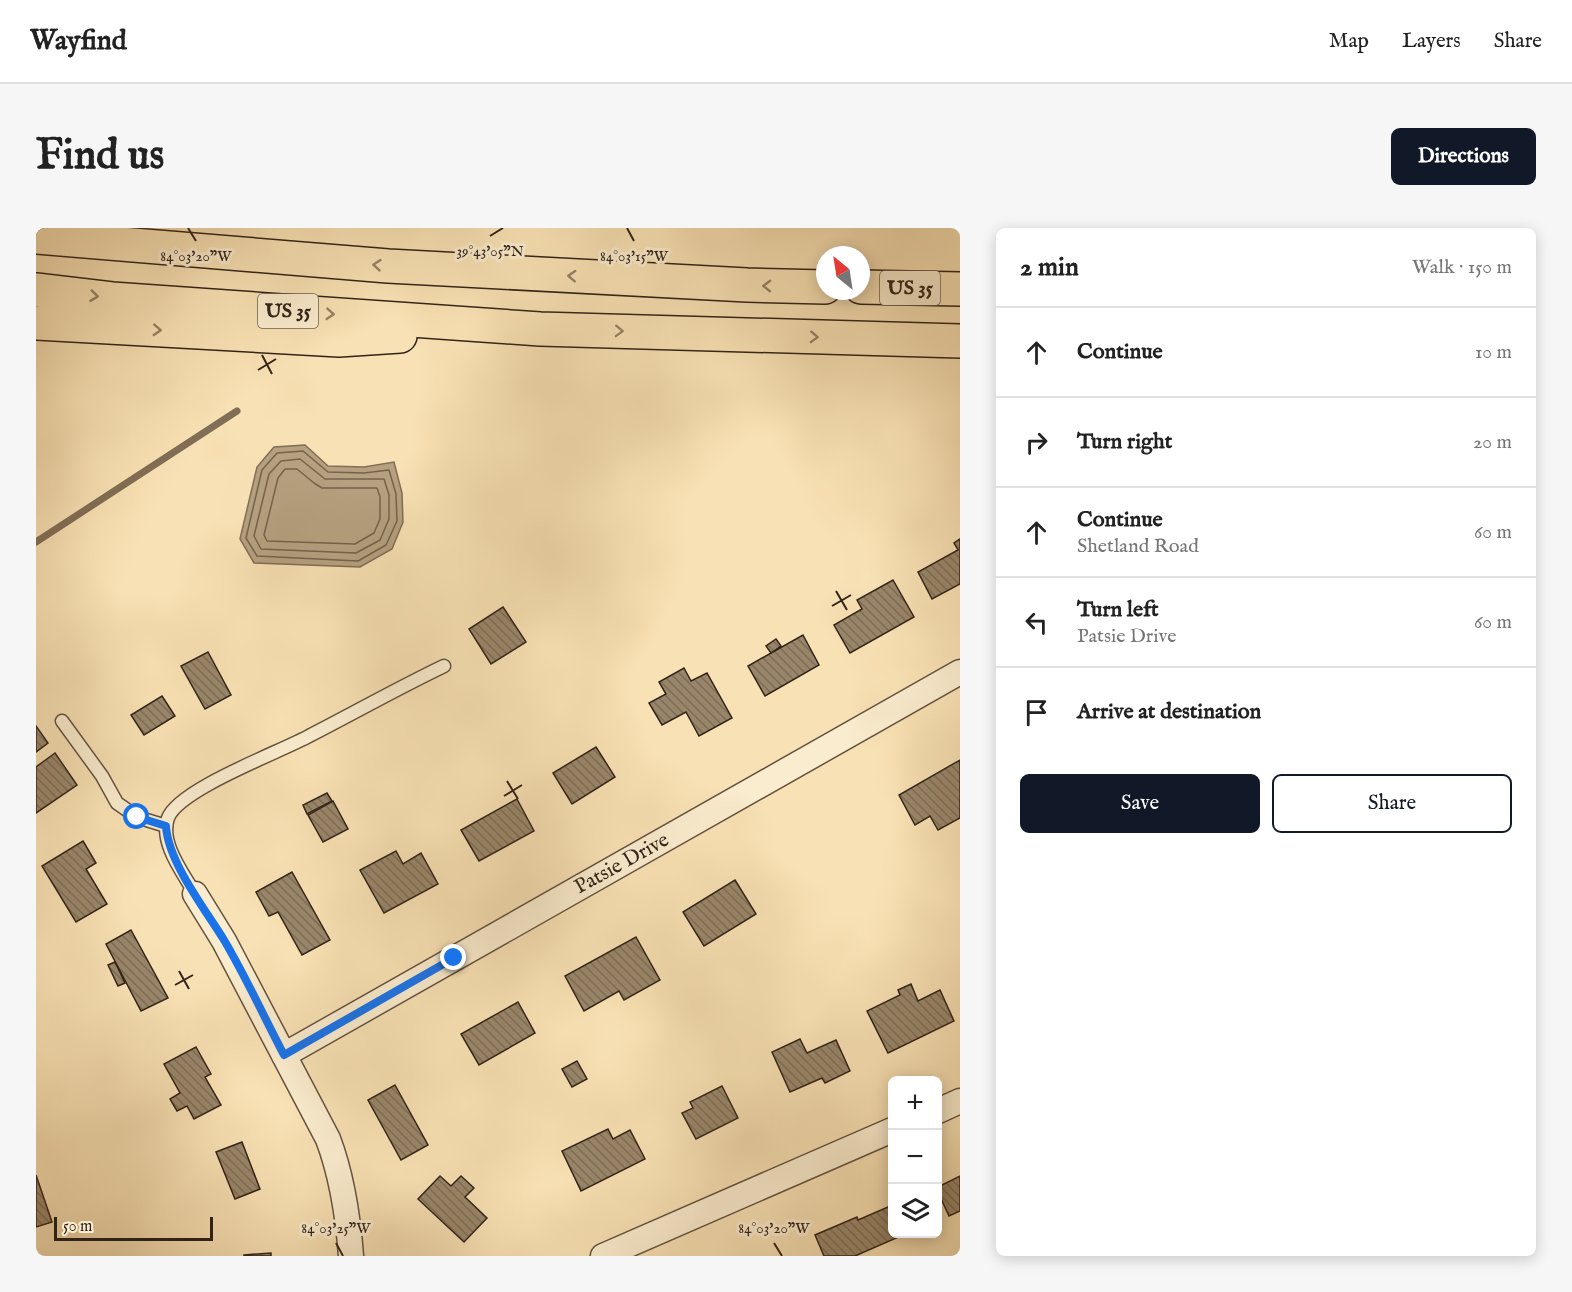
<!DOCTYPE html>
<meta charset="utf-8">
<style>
body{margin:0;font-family:"IM FELL English",serif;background:#f6f6f6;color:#222}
.controls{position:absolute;right:18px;bottom:18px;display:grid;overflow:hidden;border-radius:9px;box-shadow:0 3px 15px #0003}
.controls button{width:54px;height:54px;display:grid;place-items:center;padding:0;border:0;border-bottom:2px solid #e0e0e0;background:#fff;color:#222;font:30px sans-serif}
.compass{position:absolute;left:780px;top:18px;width:54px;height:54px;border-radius:50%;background:#fff;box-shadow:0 3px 15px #0003;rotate:330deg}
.scale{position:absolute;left:18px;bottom:15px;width:159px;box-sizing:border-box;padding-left:6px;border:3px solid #322319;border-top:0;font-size:16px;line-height:21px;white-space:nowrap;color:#322319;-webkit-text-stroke:4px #faecce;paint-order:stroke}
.stop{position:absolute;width:18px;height:18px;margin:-14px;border:4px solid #1a73e8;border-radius:50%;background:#fff}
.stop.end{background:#1a73e8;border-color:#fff;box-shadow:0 2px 6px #0008}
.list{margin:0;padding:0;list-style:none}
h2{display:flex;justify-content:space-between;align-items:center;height:78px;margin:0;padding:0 24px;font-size:26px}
h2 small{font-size:20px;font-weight:400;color:#767676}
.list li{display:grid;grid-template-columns:39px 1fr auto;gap:18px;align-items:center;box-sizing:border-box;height:90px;padding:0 24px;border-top:2px solid #e0e0e0}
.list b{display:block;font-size:22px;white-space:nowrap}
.list p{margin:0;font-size:20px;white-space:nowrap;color:#767676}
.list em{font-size:20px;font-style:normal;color:#767676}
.actions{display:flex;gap:12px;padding:18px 24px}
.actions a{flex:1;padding:14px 0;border:2px solid #111827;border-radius:9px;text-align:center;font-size:21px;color:#111827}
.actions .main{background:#111827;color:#fff}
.icon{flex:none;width:33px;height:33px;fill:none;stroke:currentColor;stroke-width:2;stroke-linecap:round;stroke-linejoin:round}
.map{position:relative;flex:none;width:924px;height:1028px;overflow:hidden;border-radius:9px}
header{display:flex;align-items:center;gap:36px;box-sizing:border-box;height:84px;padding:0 30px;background:#fff;border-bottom:2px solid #e0e0e0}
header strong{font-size:28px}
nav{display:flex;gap:33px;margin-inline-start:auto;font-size:21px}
.intro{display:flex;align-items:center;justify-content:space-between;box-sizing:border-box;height:144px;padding:0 36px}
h1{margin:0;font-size:42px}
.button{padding:15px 27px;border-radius:9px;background:#111827;color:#fff;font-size:21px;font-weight:700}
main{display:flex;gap:36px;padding:0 36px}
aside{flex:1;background:#fff;border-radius:9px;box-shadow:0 3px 15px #0003}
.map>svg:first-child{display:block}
</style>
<header>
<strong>Wayfind</strong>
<nav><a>Map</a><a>Layers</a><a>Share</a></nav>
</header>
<div class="intro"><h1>Find us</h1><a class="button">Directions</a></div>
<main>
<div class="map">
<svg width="924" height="1028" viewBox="0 0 924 1028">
<defs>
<pattern id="building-back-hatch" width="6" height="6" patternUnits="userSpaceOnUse" patternTransform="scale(1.5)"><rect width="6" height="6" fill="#99866a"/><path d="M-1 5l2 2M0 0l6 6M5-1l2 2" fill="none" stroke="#7d6d56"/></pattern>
</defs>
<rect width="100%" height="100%" fill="#f8e1b4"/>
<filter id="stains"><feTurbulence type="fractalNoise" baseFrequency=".00333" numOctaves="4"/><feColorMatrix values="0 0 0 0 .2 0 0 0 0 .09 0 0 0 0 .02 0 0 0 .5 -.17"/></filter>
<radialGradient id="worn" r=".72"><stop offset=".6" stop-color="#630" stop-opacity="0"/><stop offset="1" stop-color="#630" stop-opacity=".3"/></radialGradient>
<path fill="#b5a07f" stroke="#816e56" stroke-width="1.5" d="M269,217L292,238L328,239L358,234L366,265L367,294L356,321L324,339L218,335L204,311L221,239L238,219Z"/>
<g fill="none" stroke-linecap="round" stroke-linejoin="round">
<g stroke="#74624c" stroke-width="1.5">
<path d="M267,223L292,244L328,245L353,242L360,266L361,293L350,317L322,333L221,328L210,310L226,242L241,225Z"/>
<path d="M264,231L289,251H348L353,267V291L344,312L320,325L225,321L218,308L233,246L245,233Z"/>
<path d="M249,241H261L278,255L286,260H341L344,269V291L338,305L319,316L231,313L228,307L242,250Z"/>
</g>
<path stroke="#816e56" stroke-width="7" d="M0,314L201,183"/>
</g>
<g fill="url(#building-back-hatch)" stroke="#322319" stroke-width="1.5">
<path d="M924,311V356L896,371L882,344L922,322L918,315Z"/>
<path d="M857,352L878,389L814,425L798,397L826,381L821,372Z"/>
<path d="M467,379L490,414L455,436L433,401Z"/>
<path d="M767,407L783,437L729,468L712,438Z"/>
<path d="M740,411L745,418L735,425L730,418Z"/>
<path d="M172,424L195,467L169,481L145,438Z"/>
<path d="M648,440L655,453L671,445L696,490L663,508L650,484L626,497L613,475L630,466L623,454Z"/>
<path d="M126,468L139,488L108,507L95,487Z"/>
<path d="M0,498L12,515L0,524Z"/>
<path d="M560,519L579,549L536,576L517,545Z"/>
<path d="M19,525L41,557L0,585V539Z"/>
<path d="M924,532V590L902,602L894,588L879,597L863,567Z"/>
<path d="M291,565L296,573L271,586L267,577Z"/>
<path d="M481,571L498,603L443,633L425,602Z"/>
<path d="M297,573L312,601L287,614L272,587Z"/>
<path d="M47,613L60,635L50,641L71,676L40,694L6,638Z"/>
<path d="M360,623L367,636L385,625L402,656L348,685L324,642Z"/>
<path d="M256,644L294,712L266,727L242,684L233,688L220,664Z"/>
<path d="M699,652L720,686L668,718L647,684Z"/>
<path d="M95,702L132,770L105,783L70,716Z"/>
<path d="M600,709L624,752L588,772L583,763L548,783L529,748Z"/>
<path d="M79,734L89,755L82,758L72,737Z"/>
<path d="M875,756L882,773L904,762L918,793L852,825L831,783L864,767L862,762Z"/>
<path d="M482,774L499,805L443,837L425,806Z"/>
<path d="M764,811L771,825L800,812L814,843L789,855L786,850L754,864L736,824Z"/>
<path d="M160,819L175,846L169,849L185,877L158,891L151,878L141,883L134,871L144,865L128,836Z"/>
<path d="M541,833L551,851L536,859L526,841Z"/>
<path d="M359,857L392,917L365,932L332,872Z"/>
<path d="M686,858L702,890L660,911L646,885L657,880L654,874Z"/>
<path d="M572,901L577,911L594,902L609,931L545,963L526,923Z"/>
<path d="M206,914L224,961L199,971L180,924Z"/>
<path d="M0,947L16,994L0,999Z"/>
<path d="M404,948L415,958L425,948L438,960L429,969L451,990L428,1014L382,971Z"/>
<path d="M924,948V983L913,988L902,964V959Z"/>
<path d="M852,979L856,988V1006H864L865,1008L819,1028H788L779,1007L821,989L822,992Z"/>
<path d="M235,1025V1028H208V1027Z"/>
</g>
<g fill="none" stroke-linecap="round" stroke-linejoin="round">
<defs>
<g id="service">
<path d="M26,493L66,548L81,575L101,589L130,598"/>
<path d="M159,666C148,646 123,615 132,590C143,561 244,524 273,508C318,485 362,460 408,438"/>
</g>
<g id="minor">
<path d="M159,666L188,713L292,911C306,948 312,988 315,1028"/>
<path d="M248,827L924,444"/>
<path d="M902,883L924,873"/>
<path d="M567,1028L856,902"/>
</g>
<g id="motorway">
<path d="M0,9L352,38L711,57L789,59"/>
<path d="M825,59L924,61"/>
<path d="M0,62L76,71L504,101L924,113"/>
<path d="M0,95L303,112L364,108"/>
</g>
</defs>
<use href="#service" stroke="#645240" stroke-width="15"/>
<use href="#minor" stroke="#645240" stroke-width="27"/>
<use href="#motorway" stroke="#322319" stroke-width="36"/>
<use href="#service" stroke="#faecce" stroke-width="12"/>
<use href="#minor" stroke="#faecce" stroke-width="24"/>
<use href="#motorway" stroke="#f8e1b4" stroke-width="33"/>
</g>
<defs><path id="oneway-chevron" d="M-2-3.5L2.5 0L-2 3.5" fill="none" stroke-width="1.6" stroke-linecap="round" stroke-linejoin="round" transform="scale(1.5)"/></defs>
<g stroke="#958266">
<use href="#oneway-chevron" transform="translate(341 37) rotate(-175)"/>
<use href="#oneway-chevron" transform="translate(536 48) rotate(-177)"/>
<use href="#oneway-chevron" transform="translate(731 58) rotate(-179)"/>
<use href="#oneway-chevron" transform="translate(58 68) rotate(7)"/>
<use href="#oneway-chevron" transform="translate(294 86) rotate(4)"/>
<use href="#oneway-chevron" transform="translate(121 102) rotate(3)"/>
<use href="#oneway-chevron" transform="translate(583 103) rotate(2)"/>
<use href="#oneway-chevron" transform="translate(778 109) rotate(2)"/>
</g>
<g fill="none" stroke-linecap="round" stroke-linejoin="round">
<path stroke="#1a73e8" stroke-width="8" d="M101,589L130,598C132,634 169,681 188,712C210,749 228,789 248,827L418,730"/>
</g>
<path fill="none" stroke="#322319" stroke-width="2" d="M152,0L160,13M591,0L598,13M454,8L467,0M226,127L236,146M222,142L240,131M800,363L811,382M796,378L815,367M471,553L482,571M468,568L486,557M143,743L153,761M139,757L157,747M300,1015L307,1028M738,1015L746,1028"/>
<g text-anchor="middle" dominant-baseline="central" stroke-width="6" stroke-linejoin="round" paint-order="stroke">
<g fill="#faecce" stroke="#6e5f4f" stroke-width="1.5">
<rect x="844" y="43" width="60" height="34" rx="4.5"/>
<rect x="222" y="66" width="60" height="34" rx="4.5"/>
</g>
<g font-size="20" font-weight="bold" fill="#322319">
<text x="874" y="60">US 35</text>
<text x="252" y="83">US 35</text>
</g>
<g font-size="21" fill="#322319" stroke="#faecce">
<text transform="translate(586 636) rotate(-29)">Patsie Drive</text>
</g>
</g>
<g font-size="15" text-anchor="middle" fill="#322319" stroke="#faecce" stroke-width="6" stroke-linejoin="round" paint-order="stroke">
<text x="454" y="28">39°43'05"N</text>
<text x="598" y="33">84°03'15"W</text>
<text x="160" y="33">84°03'20"W</text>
<text x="300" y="1005">84°03'25"W</text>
<text x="738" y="1005">84°03'20"W</text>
</g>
<rect width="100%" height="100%" filter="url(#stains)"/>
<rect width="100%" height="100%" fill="url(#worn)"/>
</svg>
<div class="controls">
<button>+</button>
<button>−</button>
<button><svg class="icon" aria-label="layers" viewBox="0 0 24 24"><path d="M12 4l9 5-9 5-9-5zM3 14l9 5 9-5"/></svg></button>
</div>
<svg class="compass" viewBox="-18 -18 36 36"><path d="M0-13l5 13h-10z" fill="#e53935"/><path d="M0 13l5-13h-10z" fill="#767676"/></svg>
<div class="scale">50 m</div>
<div class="stop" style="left:101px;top:589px"></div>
<div class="stop end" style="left:418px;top:730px"></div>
</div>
<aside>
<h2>2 min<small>Walk · 150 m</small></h2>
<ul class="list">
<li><svg class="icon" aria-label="ahead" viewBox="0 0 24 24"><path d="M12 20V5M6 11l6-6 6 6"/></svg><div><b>Continue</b></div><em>10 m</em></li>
<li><svg class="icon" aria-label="right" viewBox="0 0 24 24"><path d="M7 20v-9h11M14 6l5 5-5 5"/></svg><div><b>Turn right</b></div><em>20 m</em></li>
<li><svg class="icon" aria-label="ahead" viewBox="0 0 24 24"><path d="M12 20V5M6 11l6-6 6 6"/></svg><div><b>Continue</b><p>Shetland Road</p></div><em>60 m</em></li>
<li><svg class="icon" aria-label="left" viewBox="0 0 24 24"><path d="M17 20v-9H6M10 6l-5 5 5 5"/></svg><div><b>Turn left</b><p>Patsie Drive</p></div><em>60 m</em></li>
<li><svg class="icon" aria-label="arrive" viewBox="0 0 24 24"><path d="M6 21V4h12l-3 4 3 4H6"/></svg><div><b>Arrive at destination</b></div></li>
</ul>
<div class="actions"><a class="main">Save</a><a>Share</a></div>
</aside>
</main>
